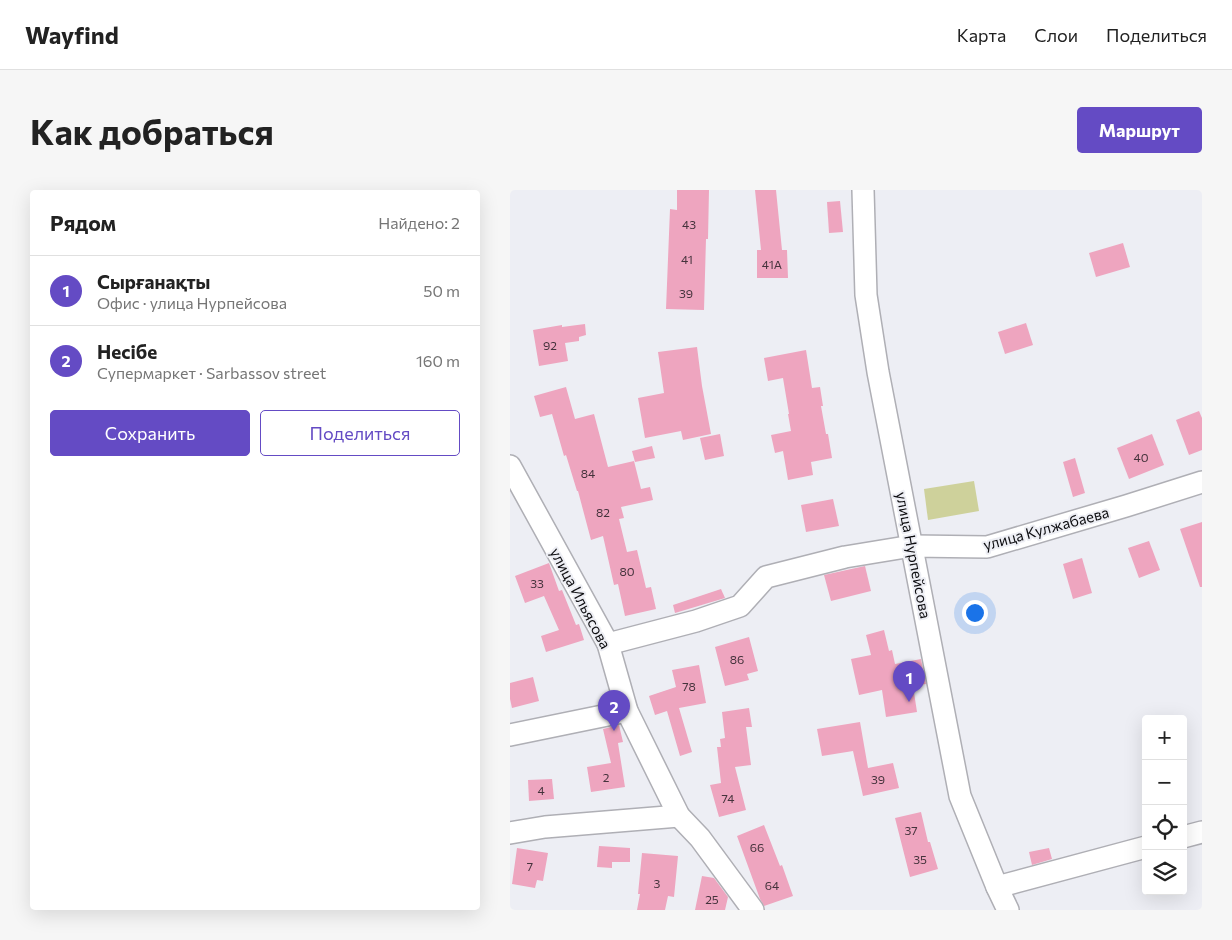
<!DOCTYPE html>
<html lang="ru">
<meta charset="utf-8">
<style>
body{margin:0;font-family:Commissioner,sans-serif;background:#f6f6f6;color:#222}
.controls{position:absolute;right:15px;bottom:15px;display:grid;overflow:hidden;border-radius:5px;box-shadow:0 5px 20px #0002}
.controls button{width:45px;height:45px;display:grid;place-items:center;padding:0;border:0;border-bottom:1px solid #e0e0e0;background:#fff;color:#222;font:25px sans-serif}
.you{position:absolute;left:464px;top:422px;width:18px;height:18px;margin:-12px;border:4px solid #fff;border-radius:50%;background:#1a73e8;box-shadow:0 0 0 8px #1a73e833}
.badge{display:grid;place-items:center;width:32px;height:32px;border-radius:50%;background:#644bc4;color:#fff;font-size:16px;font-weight:700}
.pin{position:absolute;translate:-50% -41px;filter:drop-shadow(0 1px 2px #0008)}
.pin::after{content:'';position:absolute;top:26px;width:18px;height:15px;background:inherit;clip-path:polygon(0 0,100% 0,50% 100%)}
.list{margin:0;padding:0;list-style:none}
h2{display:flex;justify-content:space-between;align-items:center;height:65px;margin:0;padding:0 20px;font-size:21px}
h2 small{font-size:16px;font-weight:400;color:#767676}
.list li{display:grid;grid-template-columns:32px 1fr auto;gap:15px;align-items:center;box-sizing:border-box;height:70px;padding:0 20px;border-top:1px solid #e0e0e0}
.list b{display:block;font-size:19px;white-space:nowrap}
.list p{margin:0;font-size:16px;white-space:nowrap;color:#767676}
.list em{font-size:16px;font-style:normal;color:#767676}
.actions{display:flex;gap:10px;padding:15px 20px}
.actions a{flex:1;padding:11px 0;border:1px solid #644bc4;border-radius:5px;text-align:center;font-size:18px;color:#644bc4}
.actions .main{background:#644bc4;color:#fff}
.icon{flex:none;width:28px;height:28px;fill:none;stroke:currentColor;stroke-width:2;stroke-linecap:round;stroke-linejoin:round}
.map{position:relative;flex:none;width:692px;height:720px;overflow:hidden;border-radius:5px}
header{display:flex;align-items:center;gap:30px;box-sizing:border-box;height:70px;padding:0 25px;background:#fff;border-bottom:1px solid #e0e0e0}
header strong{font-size:24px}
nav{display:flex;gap:28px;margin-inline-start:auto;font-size:18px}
.intro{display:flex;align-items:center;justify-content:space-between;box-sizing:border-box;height:120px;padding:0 30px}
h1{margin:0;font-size:35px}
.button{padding:12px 22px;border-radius:5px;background:#644bc4;color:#fff;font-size:18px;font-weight:700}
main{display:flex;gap:30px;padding:0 30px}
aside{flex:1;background:#fff;border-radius:5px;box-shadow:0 5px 20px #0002}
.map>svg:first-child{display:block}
</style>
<header>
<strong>Wayfind</strong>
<nav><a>Карта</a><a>Слои</a><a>Поделиться</a></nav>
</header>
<div class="intro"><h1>Как добраться</h1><a class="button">Маршрут</a></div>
<main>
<aside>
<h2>Рядом<small>Найдено: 2</small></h2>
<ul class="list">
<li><span class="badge">1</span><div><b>Сырғанақты</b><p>Офис · улица Нурпейсова</p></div><em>50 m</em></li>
<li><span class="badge">2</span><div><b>Несібе</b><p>Супермаркет · Sarbassov street</p></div><em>160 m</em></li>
</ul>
<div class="actions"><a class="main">Сохранить</a><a>Поделиться</a></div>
</aside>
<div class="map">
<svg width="692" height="720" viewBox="0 0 692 720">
<rect width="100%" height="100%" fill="#edeef4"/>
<path fill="#ced19b" d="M464,291L469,321L418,330L414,299Z"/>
<g fill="#eea5bf">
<path d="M167,0H199L198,49H196L194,120L156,119L160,19L167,20Z"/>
<path d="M245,0H266L272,60H277L278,88H247V60H251Z"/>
<path d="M330,11L333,42L319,43L317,12Z"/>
<path d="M613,53L620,77L586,87L579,63Z"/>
<path d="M516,133L523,155L495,164L488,142Z"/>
<path d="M75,134L76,145L69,147V151L55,153L58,171L29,176L23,140L52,135V137Z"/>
<path d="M187,157L192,196L201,244L173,250L171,241L135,248L128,208L154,203L148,162Z"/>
<path d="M296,160L302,198L310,197L313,216H311L316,244H318L322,268L301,272L303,285L278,290L273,261L265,263L261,245L281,241L278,224H279L273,188L258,191L254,168Z"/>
<path d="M56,197L65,229L84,224L98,277L124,271L131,299L140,297L143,310L111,317L114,328L109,329L117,362L127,360L136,398L141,397L146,419L115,426L108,394L104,395L93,346L81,350L68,301H67L56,265L54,266L42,224L30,227L24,206Z"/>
<path d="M689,221L692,228V260L679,265L666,230Z"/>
<path d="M210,244L214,266L195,270L190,248Z"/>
<path d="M642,244L654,275L619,289L607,258Z"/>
<path d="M142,256L145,268L125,272L122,261Z"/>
<path d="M565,268L575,303L563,307L553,272Z"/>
<path d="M323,309L329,336L296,342L291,315Z"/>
<path d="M692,332V397H690L670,339Z"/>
<path d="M639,351L650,380L629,388L618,358Z"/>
<path d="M572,368L582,403L563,409L553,374Z"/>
<path d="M39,373L49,401L52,400L66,435L69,434L74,450L36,462L31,446L49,440L34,406L15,413L5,386Z"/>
<path d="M355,376L361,401L321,411L314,385Z"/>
<path d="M211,399L215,408L165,423L163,415Z"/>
<path d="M374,440L379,461L382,460L385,474L411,469L416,494L403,496L407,522L376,527L372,500L349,505L341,469L361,465L356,445Z"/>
<path d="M239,447L248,481L237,484L239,490L215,496L205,457Z"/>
<path d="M189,475L196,513L169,518L182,562L170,566L157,521L145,525L139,506L166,497L162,480Z"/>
<path d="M23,487L29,511L2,518L0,509V493Z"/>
<path d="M239,518L242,537H236L241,575L225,577L236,620L209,627L200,595L211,593L207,557H211L210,549L215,548L212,522Z"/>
<path d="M350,532L358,578L383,573L389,598L353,606L343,561L312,566L307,539Z"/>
<path d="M109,535L113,552L108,553L115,597L81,602L77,577L101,573L93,539Z"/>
<path d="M42,589L44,609L19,611L18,590Z"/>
<path d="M411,622L418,652H420L428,679L400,687L385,628Z"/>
<path d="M254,635L270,676L272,675L283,706L254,716L250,709L227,646Z"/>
<path d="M89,656L120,658V672H102V678L87,677Z"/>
<path d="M7,658L38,663L33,691L27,690L25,698L2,694Z"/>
<path d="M539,658L542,669L522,675L519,662Z"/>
<path d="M132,663L168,666L164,707L158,706L155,720H127L130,704H128Z"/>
<path d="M192,686L204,688L218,707L215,720H185Z"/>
</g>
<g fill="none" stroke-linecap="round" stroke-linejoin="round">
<defs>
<g id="minor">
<path d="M353,0L356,105L368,182L450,606L487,697L498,720"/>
<path d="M0,276L98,454L117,521L169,626L190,648L243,720"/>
<path d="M98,454L186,431L230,416L256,387L335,367L402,356L477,357L616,316L692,292"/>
<path d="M0,545L117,521"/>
<path d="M0,643L35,637L169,626"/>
<path d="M673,647L692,642"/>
<path d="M487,697L636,657"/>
</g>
</defs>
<use href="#minor" stroke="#afafb5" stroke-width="24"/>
<use href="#minor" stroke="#fff" stroke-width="21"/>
</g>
<g text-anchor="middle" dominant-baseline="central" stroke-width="4" stroke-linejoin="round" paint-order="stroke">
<g font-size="12" fill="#45333c">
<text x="179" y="34">43</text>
<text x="177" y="69">41</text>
<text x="262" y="74">41А</text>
<text x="176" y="103">39</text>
<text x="40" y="155">92</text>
<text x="631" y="267">40</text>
<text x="78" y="283">84</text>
<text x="93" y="322">82</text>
<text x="117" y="381">80</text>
<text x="27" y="393">33</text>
<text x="227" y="469">86</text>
<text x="179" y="496">78</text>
<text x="96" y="587">2</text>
<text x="368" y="589">39</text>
<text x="31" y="600">4</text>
<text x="218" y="608">74</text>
<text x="401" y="640">37</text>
<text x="247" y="657">66</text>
<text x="410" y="669">35</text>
<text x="20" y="676">7</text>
<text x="147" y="693">3</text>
<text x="262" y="695">64</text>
<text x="202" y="709">25</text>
</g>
<g font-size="15" fill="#0d0d10" stroke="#edeef4">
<text transform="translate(536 338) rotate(-15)">улица Кулжабаева</text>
<text transform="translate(404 365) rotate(79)">улица Нурпейсова</text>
<text transform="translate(71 408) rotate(62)">улица Ильясова</text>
</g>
</g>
</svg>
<div class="controls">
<button>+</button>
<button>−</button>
<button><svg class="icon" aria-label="locate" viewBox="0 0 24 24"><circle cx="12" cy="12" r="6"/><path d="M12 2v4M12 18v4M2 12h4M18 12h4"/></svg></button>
<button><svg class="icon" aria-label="layers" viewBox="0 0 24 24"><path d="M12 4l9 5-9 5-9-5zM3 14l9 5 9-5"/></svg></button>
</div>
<div class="you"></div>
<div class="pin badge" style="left:399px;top:512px">1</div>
<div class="pin badge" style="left:104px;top:541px">2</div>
</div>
</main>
